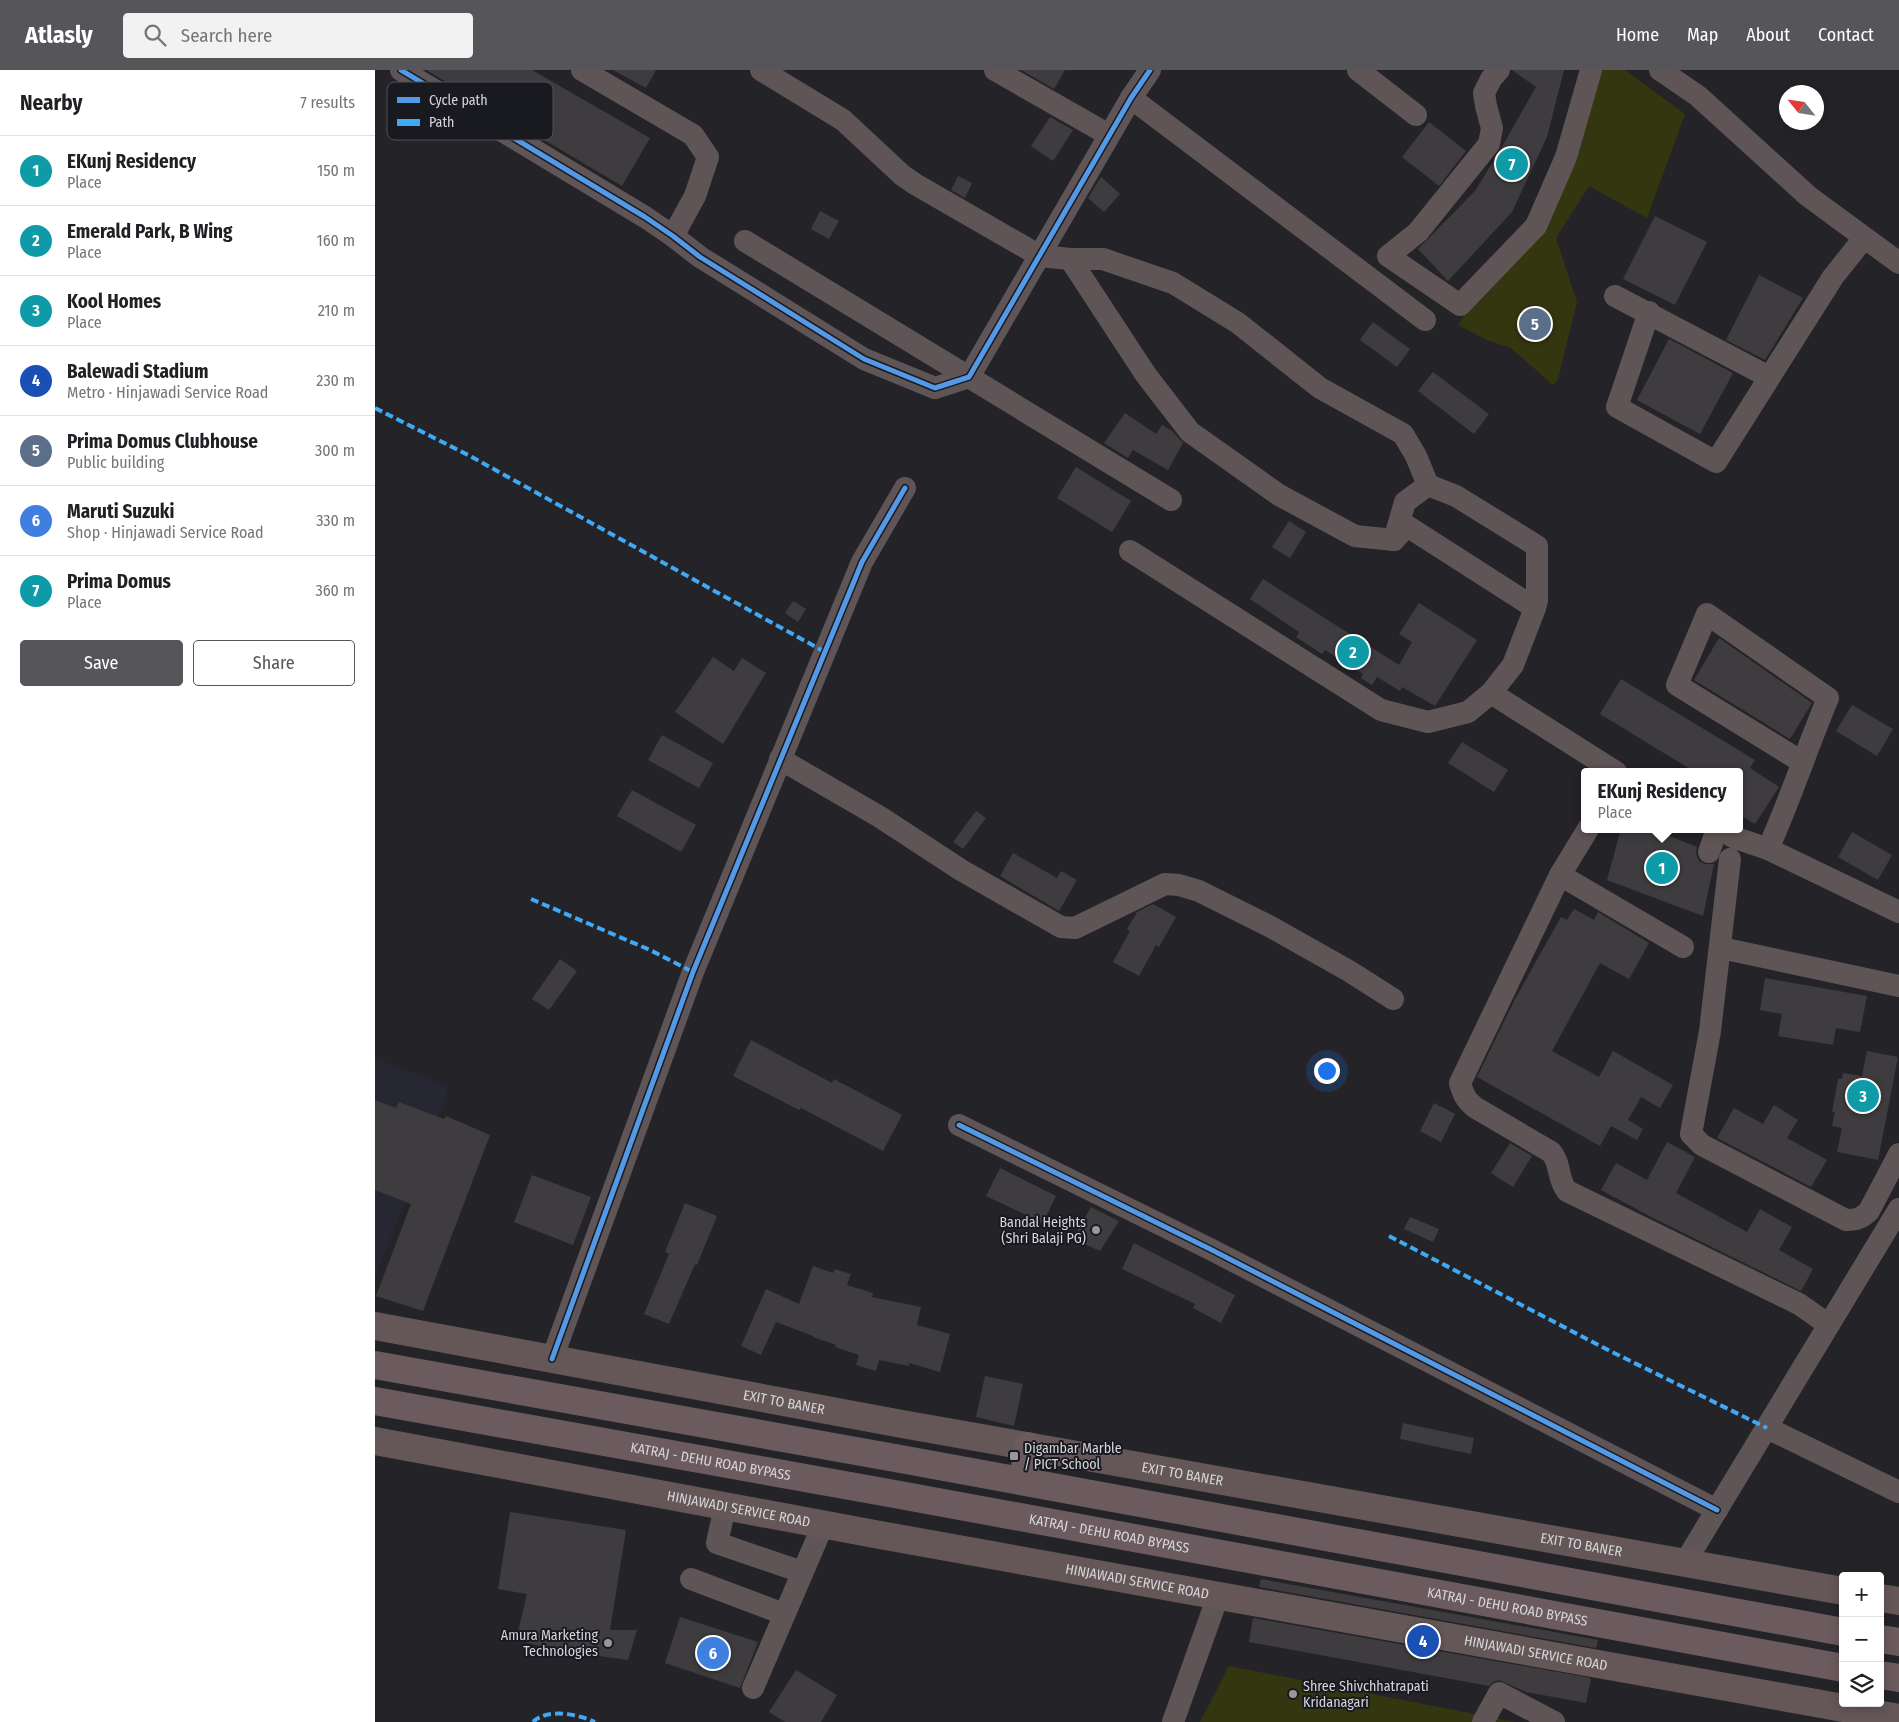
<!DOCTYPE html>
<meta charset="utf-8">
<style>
body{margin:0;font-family:"Fira Sans Condensed",sans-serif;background:#f2f2f2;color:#202124}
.controls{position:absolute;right:15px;bottom:15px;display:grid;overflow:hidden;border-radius:5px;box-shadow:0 2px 12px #0003}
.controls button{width:45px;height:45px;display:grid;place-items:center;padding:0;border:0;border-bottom:1px solid #e0e0e0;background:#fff;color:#202124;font:25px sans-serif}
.compass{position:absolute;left:1404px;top:15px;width:45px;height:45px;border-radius:50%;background:#fff;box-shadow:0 2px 12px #0003;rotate:300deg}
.you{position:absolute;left:951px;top:1000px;width:18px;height:18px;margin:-12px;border:4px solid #fff;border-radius:50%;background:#1a73e8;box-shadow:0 0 0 8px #1a73e833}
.badge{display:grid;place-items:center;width:32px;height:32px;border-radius:50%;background:#56565a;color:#fff;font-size:16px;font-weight:700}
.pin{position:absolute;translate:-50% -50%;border:2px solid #fff;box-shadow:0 1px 5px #0006}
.popup{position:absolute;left:1206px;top:698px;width:162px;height:65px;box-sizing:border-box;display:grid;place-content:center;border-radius:5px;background:#fff;filter:drop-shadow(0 1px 4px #0005);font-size:16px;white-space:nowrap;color:#757577}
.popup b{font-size:19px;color:#202124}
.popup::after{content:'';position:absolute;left:50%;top:100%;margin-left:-10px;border:10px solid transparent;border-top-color:#fff}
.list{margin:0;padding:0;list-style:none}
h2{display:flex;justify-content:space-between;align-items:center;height:65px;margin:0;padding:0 20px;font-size:21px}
h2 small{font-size:16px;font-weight:400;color:#757577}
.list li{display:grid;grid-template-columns:32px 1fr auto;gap:15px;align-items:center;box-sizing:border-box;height:70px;padding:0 20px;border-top:1px solid #e0e0e0}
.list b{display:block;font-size:19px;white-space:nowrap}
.list p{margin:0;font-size:16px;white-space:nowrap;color:#757577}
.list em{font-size:16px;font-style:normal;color:#757577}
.actions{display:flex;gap:10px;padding:15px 20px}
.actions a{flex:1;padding:11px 0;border:1px solid #56565a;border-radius:5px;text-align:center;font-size:18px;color:#56565a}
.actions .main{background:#56565a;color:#fff}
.icon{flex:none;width:28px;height:28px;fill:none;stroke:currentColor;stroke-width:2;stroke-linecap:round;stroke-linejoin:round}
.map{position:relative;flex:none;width:1524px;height:1652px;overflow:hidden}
header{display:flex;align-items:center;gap:30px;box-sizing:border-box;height:70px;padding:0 25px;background:#56565a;color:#fff}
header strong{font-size:24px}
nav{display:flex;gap:28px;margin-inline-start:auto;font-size:18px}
.search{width:350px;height:45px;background:#f2f2f2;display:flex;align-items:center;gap:12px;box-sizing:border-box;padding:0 18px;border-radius:5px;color:#757577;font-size:19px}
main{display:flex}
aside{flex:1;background:#fff}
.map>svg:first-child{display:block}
</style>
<header>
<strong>Atlasly</strong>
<div class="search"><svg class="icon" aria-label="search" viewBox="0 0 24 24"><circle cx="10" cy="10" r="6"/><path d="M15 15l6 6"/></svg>Search here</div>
<nav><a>Home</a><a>Map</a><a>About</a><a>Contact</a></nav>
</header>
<main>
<aside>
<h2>Nearby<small>7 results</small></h2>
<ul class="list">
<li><span class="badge" style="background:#0f9aa8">1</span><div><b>EKunj Residency</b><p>Place</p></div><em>150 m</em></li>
<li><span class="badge" style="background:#0f9aa8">2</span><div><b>Emerald Park, B Wing</b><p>Place</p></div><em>160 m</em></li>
<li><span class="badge" style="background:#0f9aa8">3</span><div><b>Kool Homes</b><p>Place</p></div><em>210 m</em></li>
<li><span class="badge" style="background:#1a4fb4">4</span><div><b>Balewadi Stadium</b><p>Metro · Hinjawadi Service Road</p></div><em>230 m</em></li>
<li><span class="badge" style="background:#5c6f8a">5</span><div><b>Prima Domus Clubhouse</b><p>Public building</p></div><em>300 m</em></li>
<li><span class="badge" style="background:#3f7fe0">6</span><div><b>Maruti Suzuki</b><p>Shop · Hinjawadi Service Road</p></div><em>330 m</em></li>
<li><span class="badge" style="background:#0f9aa8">7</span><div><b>Prima Domus</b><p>Place</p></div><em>360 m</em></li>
</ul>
<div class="actions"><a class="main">Save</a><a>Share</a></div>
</aside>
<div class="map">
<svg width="1524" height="1652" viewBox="0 0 1524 1652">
<rect width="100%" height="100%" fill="#242428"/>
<path fill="#272733" d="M0,988L74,1017L0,1208Z"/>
<g fill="#343610">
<path d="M1217,0H1250L1310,44L1272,148L1214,116L1181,168L1202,232L1183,309L1178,315L1136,278L1112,270L1083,255L1111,212L1143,174Z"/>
<path d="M854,1596L1140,1652H825Z"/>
</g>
<g fill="#3e3c3f">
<path d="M51,0H157L275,68L247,116Z"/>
<path d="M238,0H281L271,18Z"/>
<path d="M646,0H690L679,19Z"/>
<path d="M1137,0H1189L1172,67L1137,142L1073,211L1043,179L1100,121L1124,82L1161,17Z"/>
<path d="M675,47L698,60L678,91L656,76Z"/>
<path d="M1054,52L1091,81L1064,116L1027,87Z"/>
<path d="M583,106L597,113L590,128L576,120Z"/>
<path d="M726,107L745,124L729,142L713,128Z"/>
<path d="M445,141L464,151L454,169L436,159Z"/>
<path d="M1280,146L1332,172L1300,235L1248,209Z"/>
<path d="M1384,205L1428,228L1390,290L1351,270Z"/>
<path d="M998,252L1035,279L1022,297L985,270Z"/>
<path d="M1294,269L1358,303L1325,364L1262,330Z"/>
<path d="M1058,302L1114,344L1099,364L1043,321Z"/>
<path d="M750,343L781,364L787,355L797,361L808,373L793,400L758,380L753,388L729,373Z"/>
<path d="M701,397L756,431L737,462L682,428Z"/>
<path d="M914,451L931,462L915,488L897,477Z"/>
<path d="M888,509L1024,595L1037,572L1024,564L1044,533L1102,570L1060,636L1027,617L1025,621L1002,607L997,615L986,608L988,604L950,580L947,584L921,567L924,562L875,529Z"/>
<path d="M418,531L431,539L423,552L410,543Z"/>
<path d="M1344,568L1437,633L1415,669L1319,610Z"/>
<path d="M338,587L359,601L367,588L391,603L348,674L300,642Z"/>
<path d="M1246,609L1380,690L1375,698L1404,717L1380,754L1364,745V702H1320L1225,644Z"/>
<path d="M1477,635L1518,659L1502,686L1461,661Z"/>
<path d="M287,665L338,693L324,718L273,690Z"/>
<path d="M1087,672L1133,700L1119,722L1073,693Z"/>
<path d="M257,720L321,755L306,782L242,746Z"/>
<path d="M601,741L611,748L588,779L578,772Z"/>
<path d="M1246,759H1277L1322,777L1321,784L1324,791L1330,794H1339L1328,846L1232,810Z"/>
<path d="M1477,762L1517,785L1503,810L1463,787Z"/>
<path d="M638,783L682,808L686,801L702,810L684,841L625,806Z"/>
<path d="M778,834L801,847L784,877L781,875L764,906L738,892L755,861L752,859L762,842Z"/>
<path d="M1199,839L1219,850L1223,842L1274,873L1254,909L1225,893L1177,981L1224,1007L1238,981L1298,1015L1285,1038L1266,1027L1253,1050L1268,1059L1262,1070L1236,1056L1225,1076L1102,1007L1140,929L1186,847L1192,850Z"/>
<path d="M185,889L202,901L174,940L157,929Z"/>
<path d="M1390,908L1492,926L1485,962L1461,958L1458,975L1403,966L1407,944L1385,940Z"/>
<path d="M376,970L457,1013L459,1009L527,1045L508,1081L426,1038L424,1040L358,1006Z"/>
<path d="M1492,981L1523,987L1503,1090L1462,1082L1467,1058L1457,1056L1460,1042H1457L1463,1009H1467L1468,1003L1487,1006Z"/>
<path d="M0,1030L21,1038L24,1032L69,1049L71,1046L115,1065L48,1241L1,1226L36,1134L0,1120Z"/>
<path d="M1059,1033L1080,1044L1066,1072L1045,1061Z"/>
<path d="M1399,1035L1423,1050L1412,1068L1452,1090L1436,1117L1342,1068L1359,1038L1388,1054Z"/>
<path d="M1292,1072L1320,1087L1301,1123L1372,1162L1385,1139L1417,1157L1404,1180L1438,1199L1426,1221L1280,1149L1226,1120L1241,1093L1272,1110Z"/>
<path d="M1135,1073L1157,1086L1138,1117L1116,1103Z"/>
<path d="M625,1098L681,1126L668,1153L611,1126Z"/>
<path d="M157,1105L216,1127L198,1175L139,1152Z"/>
<path d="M310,1133L342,1146L322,1195L320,1194L294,1254L269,1244L294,1184L290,1182Z"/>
<path d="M716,1137L744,1151L725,1181L698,1169Z"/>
<path d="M1035,1147L1064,1159L1058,1172L1029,1159Z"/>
<path d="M759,1173L860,1225L846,1253L818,1238L820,1234L747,1199Z"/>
<path d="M438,1196L458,1203L460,1199L476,1204L472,1215L498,1223L497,1227L546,1237L542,1255L575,1264L565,1302L534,1293V1296L504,1290L501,1301L481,1295L484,1285L460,1277L461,1275L438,1267V1266L401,1252L386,1285L366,1276L391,1219L424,1234Z"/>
<path d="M610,1306L648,1314L639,1356L601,1347Z"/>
<path d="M1028,1353L1099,1368L1096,1384L1025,1369Z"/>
<path d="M135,1442L251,1460L235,1560H262L253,1590L203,1583L202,1585L141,1570L152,1524L123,1519Z"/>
<path d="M886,1509L1223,1570L1221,1578L884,1517Z"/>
<path d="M305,1547L383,1572L365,1618L290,1593Z"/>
<path d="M878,1548L1216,1608L1211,1633L1151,1622L1124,1610L1118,1612L1114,1616L874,1572Z"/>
<path d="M421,1600L462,1625L446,1652H410L394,1642Z"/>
</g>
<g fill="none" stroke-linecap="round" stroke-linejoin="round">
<g stroke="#605556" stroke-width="22">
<path d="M26,0L270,147L298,166L325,187L489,289L560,318L594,307L756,28L775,0"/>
<path d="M207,0L318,65L333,87L320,126L298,166"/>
<path d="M386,0L468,50L527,105L540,114L665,186L695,189L771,305L815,362L904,425L980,466L1019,470L1032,456L1160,538"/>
<path d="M620,0L734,65"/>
<path d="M983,0L1041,45"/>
<path d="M1124,0L1116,9L1109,23L1111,36L1117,58L1114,74L1043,162L1013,186L1085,235L1161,156L1191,87L1216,0"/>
<path d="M1285,0L1323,26L1433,126L1524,193"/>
<path d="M756,28L1050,250"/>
<path d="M370,171L796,430"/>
<path d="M695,189H728L798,213L863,253L945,318L1028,364L1041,386L1053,415L1081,426L1162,476V530L1160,538L1138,595L1116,623L1093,642L1053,652L1006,640L755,481"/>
<path d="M1240,226L1394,307"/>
<path d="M1274,242L1242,337L1341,392L1458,207L1489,168"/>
<path d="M1019,470L1030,432L1053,415"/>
<path d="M1116,623L1241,702"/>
<path d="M405,689L505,747L586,800L686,857L700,858L790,814L804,815L824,821L896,857L974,901L1018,929"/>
<path d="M1213,759L1185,805L1085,1013C1088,1024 1091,1031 1101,1038L1176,1082C1186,1093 1182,1109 1192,1121L1424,1234L1454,1255"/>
<path d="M1345,759L1358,767L1393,779L1524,842"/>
<path d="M1393,779C1415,730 1432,678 1453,628L1332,544L1302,615L1427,692"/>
<path d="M1334,782L1342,759"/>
<path d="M1355,789L1335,961L1316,1064L1327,1075L1471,1150C1482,1150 1487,1148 1494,1141L1524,1084"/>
<path d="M1185,805L1308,877"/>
<path d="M1346,878L1524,916"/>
<path d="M584,1055L835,1179L1342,1440"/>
<path d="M177,1289L318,902L487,492L530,418"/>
<path d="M1392,1358L1524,1422"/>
<path d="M350,1437L342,1473L427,1502"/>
<path d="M1309,1494L1524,1139"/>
<path d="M316,1509L409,1544"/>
<path d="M378,1618L448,1455"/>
<path d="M798,1652L843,1526"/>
<path d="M1108,1652L1124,1623L1179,1652"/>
</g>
<g stroke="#655758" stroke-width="28">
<path id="s1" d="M0,1256L527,1354L1468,1521"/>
<path id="s2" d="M0,1371L505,1465L1524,1648"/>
<path d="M1505,1528L1524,1531"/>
</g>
<g stroke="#6c5b5e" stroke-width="28">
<path d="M0,1295L520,1388L1468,1562"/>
<path id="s3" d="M0,1331L514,1423L1468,1598"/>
<path d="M648,1411L653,1376"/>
<path d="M1505,1569L1524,1572"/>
<path d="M1505,1605L1524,1608"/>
</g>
<g stroke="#3fa9f5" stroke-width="4" stroke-dasharray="8 4" stroke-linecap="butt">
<path d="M0,338L95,386L450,582"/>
<path d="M156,829L275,880L318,902"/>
<path d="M1014,1166L1235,1281L1392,1358"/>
<path d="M158,1652C172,1638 203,1644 220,1652"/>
</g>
<defs>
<g id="cycleway">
<path d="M26,0L270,147L298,166L325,187L489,289L560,318L594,307L756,28L775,0"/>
<path d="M584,1055L835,1179L1342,1440"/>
<path d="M177,1289L318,902L487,492L530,418"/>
</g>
</defs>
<use href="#cycleway" stroke="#191920" stroke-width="8"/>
<use href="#cycleway" stroke="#5399e6" stroke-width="5"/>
</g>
<g fill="#97979c" stroke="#191920" stroke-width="2">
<circle cx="721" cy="1160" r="5"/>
<rect x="634" y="1381" width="10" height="10" rx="2.5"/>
<circle cx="233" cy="1573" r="5"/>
<circle cx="918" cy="1624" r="5"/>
</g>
<g text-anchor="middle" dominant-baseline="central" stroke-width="4" stroke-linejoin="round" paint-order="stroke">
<g font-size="14" fill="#d5d5db" stroke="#191920" text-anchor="end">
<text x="711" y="1152">Bandal Heights<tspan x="711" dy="16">(Shri Balaji PG)</tspan></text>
<text x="649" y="1378" text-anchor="start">Digambar Marble<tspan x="649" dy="16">/ PICT School</tspan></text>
<text x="223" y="1565">Amura Marketing<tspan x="223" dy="16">Technologies</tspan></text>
<text x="928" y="1616" text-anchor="start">Shree Shivchhatrapati<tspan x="928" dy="16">Kridanagari</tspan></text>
</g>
<g font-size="14" fill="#d5d5db" stroke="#191920">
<text stroke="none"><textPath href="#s1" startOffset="416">EXIT TO BANER</textPath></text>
<text stroke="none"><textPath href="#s3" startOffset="341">KATRAJ - DEHU ROAD BYPASS</textPath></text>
<text stroke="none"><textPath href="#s1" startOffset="821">EXIT TO BANER</textPath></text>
<text stroke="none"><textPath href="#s2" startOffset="370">HINJAWADI SERVICE ROAD</textPath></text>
<text stroke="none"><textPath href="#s3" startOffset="746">KATRAJ - DEHU ROAD BYPASS</textPath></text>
<text stroke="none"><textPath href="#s1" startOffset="1226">EXIT TO BANER</textPath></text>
<text stroke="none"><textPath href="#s2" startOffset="775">HINJAWADI SERVICE ROAD</textPath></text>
<text stroke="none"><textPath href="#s3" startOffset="1151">KATRAJ - DEHU ROAD BYPASS</textPath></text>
<text stroke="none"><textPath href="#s2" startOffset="1180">HINJAWADI SERVICE ROAD</textPath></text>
</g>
</g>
<rect x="12" y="12" width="166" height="58" rx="8" fill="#191920" stroke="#515158" stroke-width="1"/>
<rect x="22" y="27" width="23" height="6" fill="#5399e6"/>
<rect x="22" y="49" width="23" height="7" fill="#3fa9f5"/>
<g font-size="14" fill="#d5d5db">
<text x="54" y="35">Cycle path</text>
<text x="54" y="57">Path</text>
</g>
</svg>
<div class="controls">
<button>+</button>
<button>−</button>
<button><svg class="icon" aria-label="layers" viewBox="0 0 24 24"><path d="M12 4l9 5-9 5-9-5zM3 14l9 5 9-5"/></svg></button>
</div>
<svg class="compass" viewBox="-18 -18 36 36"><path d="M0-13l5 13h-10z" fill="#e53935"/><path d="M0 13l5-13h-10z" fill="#757577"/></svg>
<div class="you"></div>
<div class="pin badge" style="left:1287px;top:798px;background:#0f9aa8">1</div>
<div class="popup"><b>EKunj Residency</b>Place</div>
<div class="pin badge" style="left:978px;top:582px;background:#0f9aa8">2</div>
<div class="pin badge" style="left:1488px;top:1026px;background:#0f9aa8">3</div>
<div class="pin badge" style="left:1048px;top:1571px;background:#1a4fb4">4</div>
<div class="pin badge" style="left:1160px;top:254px;background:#5c6f8a">5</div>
<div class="pin badge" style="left:338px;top:1583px;background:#3f7fe0">6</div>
<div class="pin badge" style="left:1137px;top:94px;background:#0f9aa8">7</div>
</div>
</main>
